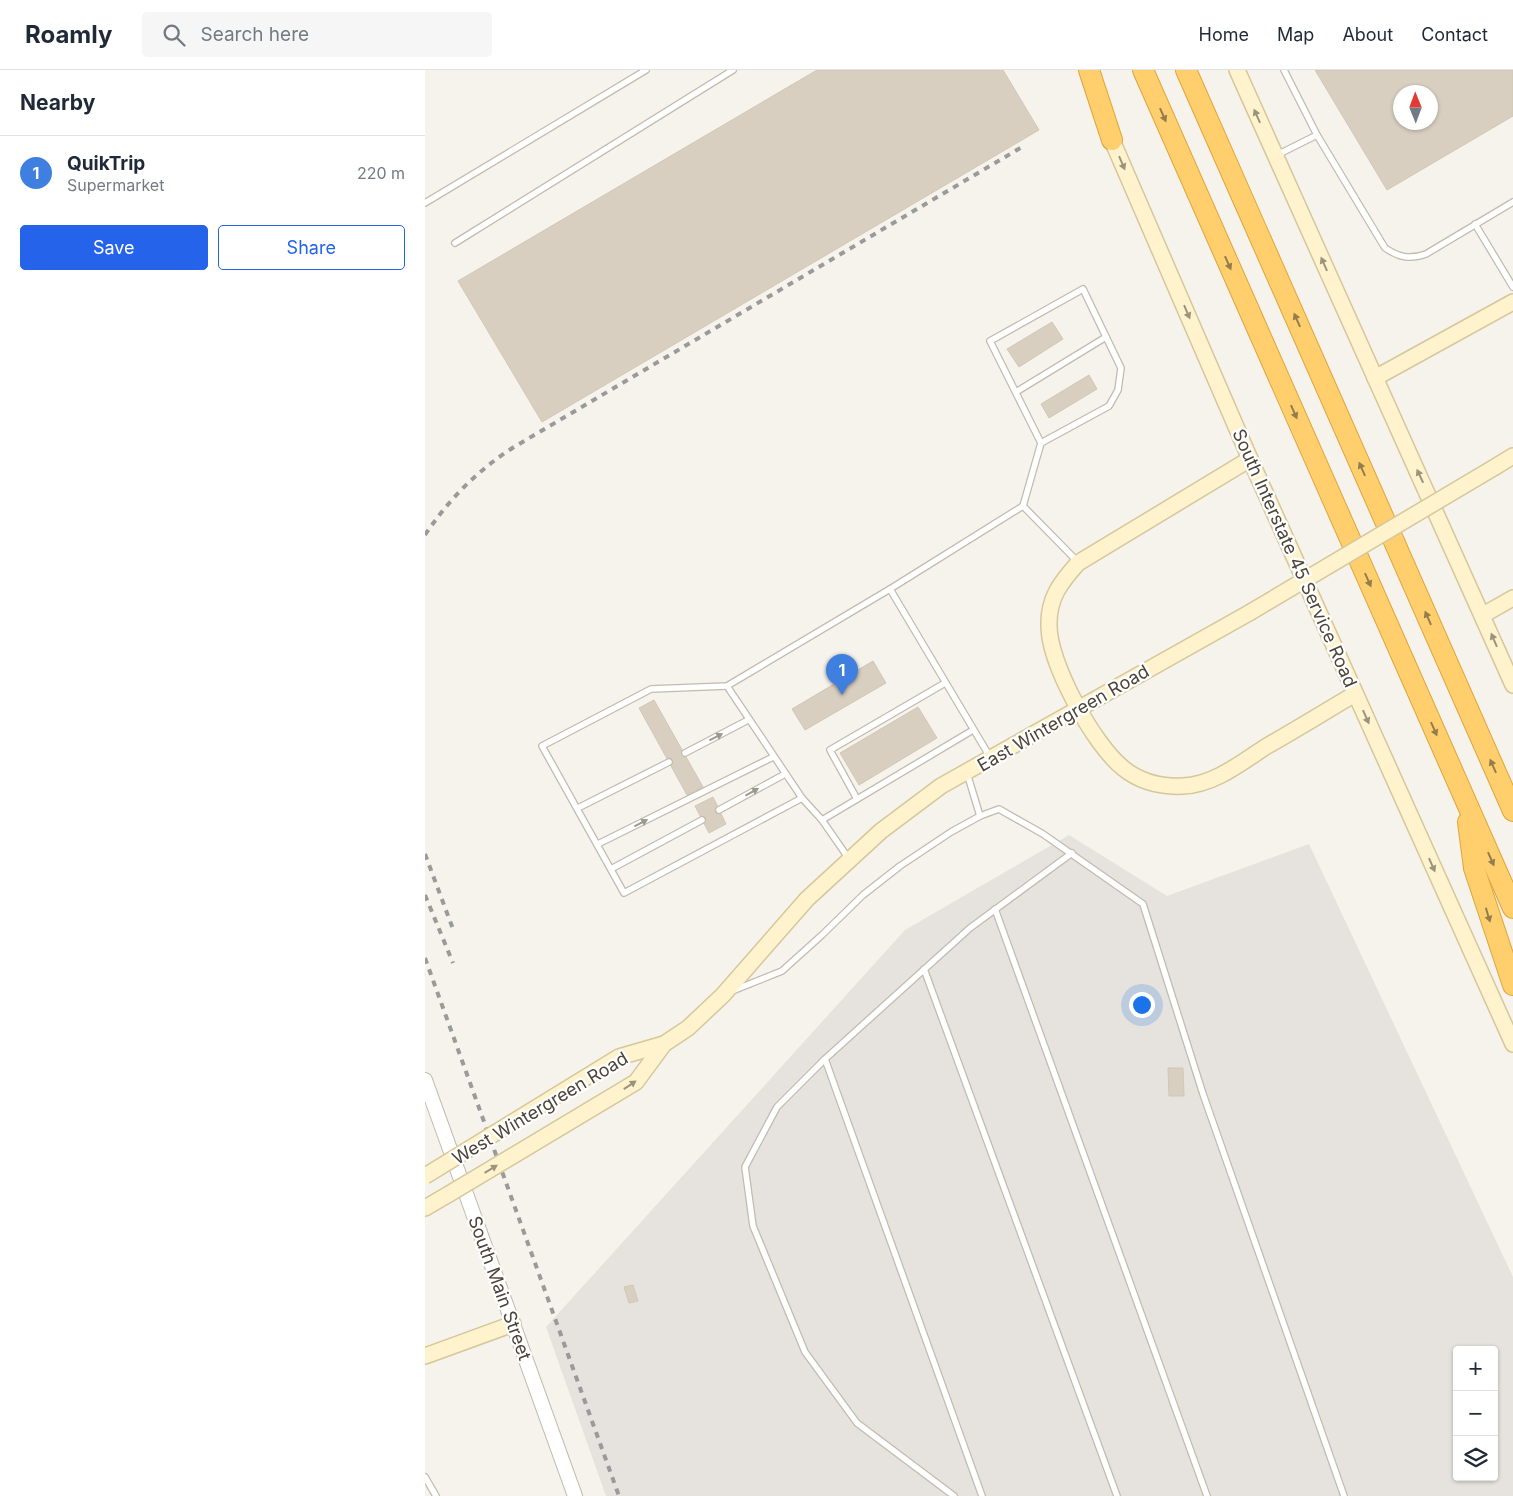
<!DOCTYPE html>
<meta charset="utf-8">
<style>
body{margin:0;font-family:Inter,sans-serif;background:#f6f6f7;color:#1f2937}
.controls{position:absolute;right:15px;bottom:15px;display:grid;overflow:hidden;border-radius:5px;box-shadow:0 1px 4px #0004}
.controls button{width:45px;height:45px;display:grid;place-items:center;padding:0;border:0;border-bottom:1px solid #e0e1e3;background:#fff;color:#1f2937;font:25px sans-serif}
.compass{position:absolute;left:968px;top:15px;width:45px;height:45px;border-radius:50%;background:#fff;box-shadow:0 1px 4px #0004;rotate:359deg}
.you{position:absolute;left:716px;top:934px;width:18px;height:18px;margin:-12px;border:4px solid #fff;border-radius:50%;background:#1a73e8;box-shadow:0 0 0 8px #1a73e833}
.badge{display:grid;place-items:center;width:32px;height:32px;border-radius:50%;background:#2563eb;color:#fff;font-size:16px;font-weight:700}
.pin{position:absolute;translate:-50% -41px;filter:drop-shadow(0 1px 2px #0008)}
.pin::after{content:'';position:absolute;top:26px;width:18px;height:15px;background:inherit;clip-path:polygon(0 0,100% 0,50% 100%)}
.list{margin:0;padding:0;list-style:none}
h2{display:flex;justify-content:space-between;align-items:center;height:65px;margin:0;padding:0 20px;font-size:21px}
h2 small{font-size:16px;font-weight:400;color:#747a83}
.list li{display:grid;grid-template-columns:32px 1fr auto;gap:15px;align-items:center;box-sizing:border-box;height:75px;padding:0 20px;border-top:1px solid #e0e1e3}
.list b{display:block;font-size:19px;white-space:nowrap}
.list p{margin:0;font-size:16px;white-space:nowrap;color:#747a83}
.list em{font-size:16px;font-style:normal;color:#747a83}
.actions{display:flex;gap:10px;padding:15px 20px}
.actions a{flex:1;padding:11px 0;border:1px solid #2563eb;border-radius:5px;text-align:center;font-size:18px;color:#2563eb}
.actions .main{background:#2563eb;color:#fff}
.icon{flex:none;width:28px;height:28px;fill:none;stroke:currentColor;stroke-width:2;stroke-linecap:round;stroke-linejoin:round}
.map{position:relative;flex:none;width:1088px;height:1426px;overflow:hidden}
header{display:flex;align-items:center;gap:30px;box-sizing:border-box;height:70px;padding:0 25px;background:#fff;border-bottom:1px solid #e0e1e3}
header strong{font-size:24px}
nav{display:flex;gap:28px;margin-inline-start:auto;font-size:18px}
.search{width:350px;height:45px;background:#f6f6f7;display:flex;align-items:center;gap:12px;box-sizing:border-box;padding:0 18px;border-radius:5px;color:#747a83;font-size:19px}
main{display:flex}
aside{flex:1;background:#fff}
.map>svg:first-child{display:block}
</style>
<header>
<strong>Roamly</strong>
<div class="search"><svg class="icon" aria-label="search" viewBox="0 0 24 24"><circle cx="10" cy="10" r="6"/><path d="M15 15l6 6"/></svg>Search here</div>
<nav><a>Home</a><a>Map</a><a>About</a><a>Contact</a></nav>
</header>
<main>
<aside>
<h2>Nearby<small></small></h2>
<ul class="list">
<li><span class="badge" style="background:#3f7fe0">1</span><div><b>QuikTrip</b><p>Supermarket</p></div><em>220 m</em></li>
</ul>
<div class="actions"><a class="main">Save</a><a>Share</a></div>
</aside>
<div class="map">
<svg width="1088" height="1426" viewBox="0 0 1088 1426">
<rect width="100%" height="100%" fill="#f6f3ec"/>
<path fill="#e6e2dd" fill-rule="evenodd" d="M644,765L742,826L884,774L1088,1207V1426H181L121,1257L480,860ZM1032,1280H1069V1407H1032Z"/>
<g fill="#d8cfc1" stroke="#d3c7b4" fill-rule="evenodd">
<path d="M392,0H578L614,60L117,352L33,211Z"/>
<path d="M890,0H1088V46L962,120ZM976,22H1006V52H976Z"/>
<path d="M627,252L638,269L594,297L582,279Z"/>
<path d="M664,305L672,319L624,348L616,334Z"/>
<path d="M448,591L461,613L380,660L367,639Z"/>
<path d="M229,630L278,717L262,725L214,638Z"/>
<path d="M493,637L512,668L434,715L415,683Z"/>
<path d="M288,727L301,754L284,763L270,736Z"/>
<path d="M743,998H758L759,1026H744Z"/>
<path d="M208,1215L213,1231L204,1233L199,1217Z"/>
</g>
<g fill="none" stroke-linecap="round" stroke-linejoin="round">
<defs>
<g id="service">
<path d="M859,0L892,65L960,178C974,187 984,190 1001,184L1088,132"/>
<path d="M852,85L892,65"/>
<path d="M0,133L221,0"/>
<path d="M1050,154L1088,217"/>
<path d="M30,173L308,0"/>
<path d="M591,322L681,267"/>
<path d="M598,436L616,373L565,271L658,219L696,298L693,320L684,336L616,373"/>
<path d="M465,519L565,687"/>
<path d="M302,616L377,728"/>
<path d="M260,683L323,650"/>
<path d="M542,703L555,746"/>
<path d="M432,729L405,680L520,613"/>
<path d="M153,738L244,692"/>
<path d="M294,740L360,704"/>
<path d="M397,750L548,660"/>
<path d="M173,774L348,687"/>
<path d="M424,789L397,750L377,728L199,823L117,676L226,619L302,616L465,519L598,436L652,491"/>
<path d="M186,799L277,750"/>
<path d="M570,839L782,1426"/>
<path d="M499,899L692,1426"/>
<path d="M307,921L357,901L397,865L438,825L475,796L526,762L555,746L574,739L618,764L718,834L778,1024L919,1426"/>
<path d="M400,989L557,1426"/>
<path d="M0,1407L11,1426"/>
<path d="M529,1426L432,1353L380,1282L328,1156L320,1097L352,1037L400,989L545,858L647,783"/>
</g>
<path id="tertiary" d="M0,1010L150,1426"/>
<g id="secondary">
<path d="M812,0L1088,615"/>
<path d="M683,61L825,389L1088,974"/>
<path d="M950,308L1088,232"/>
<path d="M825,389L653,493C636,512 623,528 624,556C624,593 668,674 698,698C715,712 736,717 758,716C789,715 817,692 842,676C872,659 901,641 930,624"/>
<path d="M1070,397L1088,386"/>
<path d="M1058,545L1088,528"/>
<path d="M239,974L263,958L298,925L382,829L456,761L516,716L824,543"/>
<path d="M0,1138L24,1124"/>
<path d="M0,1286L88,1254"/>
</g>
<g id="motorway">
<path d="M664,0L687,70"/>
<path d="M718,0L1088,838"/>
<path d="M761,0L1088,741"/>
<path d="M1043,752L1049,798L1088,915"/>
</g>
</defs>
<use href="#service" stroke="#c2bbae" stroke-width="8"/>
<use href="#tertiary" stroke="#c2bbae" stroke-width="16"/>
<use href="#secondary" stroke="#d6c79b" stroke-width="18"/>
<use href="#motorway" stroke="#e0a43c" stroke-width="22"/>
<use href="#service" stroke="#fff" stroke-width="5.5"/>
<use href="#tertiary" stroke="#fff" stroke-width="14"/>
<use href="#secondary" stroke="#fff3cd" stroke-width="15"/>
<use href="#motorway" stroke="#ffcf6e" stroke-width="20"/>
<g stroke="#9a9a9a" stroke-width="4" stroke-dasharray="6 6" stroke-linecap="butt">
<path d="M0,465C24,429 53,400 89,377L597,77"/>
<path d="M0,784L28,859"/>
<path d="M0,825L28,893"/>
<path d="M0,888L194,1426"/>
</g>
<defs>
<g id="secondary-bridge">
<path d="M824,543L1070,397"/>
<path d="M0,1106L194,987L239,974"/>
<path d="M24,1124L211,1012L239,974"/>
</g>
</defs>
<use href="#secondary-bridge" stroke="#d6c79b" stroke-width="18" stroke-linecap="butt"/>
<use href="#secondary-bridge" stroke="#fff3cd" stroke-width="15"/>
</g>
<defs><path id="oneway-solid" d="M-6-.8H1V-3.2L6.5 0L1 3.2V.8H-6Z" transform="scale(1.25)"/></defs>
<g fill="#937c4e">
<use href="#oneway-solid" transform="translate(738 45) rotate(66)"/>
<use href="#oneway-solid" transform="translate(803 193) rotate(66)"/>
<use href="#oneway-solid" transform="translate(872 250) rotate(-114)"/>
<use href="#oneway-solid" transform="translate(869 342) rotate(66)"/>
<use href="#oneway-solid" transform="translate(937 399) rotate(-114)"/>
<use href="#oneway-solid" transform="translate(943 510) rotate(66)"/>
<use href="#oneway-solid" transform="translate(1003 548) rotate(-114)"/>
<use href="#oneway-solid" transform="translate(1009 659) rotate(66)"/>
<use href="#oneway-solid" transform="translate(1068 696) rotate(-114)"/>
<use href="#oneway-solid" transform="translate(1066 789) rotate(66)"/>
<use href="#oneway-solid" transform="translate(1063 845) rotate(73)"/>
</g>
<g fill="#9c937c">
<use href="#oneway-solid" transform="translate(832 46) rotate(-114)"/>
<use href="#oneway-solid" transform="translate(697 93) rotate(67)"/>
<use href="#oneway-solid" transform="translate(899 194) rotate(-114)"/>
<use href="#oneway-solid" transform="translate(762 242) rotate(67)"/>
<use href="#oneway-solid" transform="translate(995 406) rotate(-115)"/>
<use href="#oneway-solid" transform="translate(1069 570) rotate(-113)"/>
<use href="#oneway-solid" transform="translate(941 647) rotate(66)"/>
<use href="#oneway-solid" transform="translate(1007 795) rotate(66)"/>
<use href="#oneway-solid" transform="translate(205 1015) rotate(-34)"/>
<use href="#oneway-solid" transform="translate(66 1099) rotate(-31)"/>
</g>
<g fill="#9c9892">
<use href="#oneway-solid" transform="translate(291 667) rotate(-27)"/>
<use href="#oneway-solid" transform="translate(327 722) rotate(-29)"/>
<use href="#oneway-solid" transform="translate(216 753) rotate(-27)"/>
</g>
<g text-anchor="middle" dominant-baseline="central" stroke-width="4.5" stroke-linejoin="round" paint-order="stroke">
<g font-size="18" fill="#4b4439" stroke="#fff">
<text transform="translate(870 488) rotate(66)">South Interstate 45 Service Road</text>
<text transform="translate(638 648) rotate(-30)">East Wintergreen Road</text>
<text transform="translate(115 1038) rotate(-31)">West Wintergreen Road</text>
<text transform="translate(75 1218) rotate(70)">South Main Street</text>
</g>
</g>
</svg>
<div class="controls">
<button>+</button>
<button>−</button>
<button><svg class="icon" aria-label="layers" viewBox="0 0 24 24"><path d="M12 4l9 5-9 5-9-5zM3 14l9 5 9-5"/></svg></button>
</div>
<svg class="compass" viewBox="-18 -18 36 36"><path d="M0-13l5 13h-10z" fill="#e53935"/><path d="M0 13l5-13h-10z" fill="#747a83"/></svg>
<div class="you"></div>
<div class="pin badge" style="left:417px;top:625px;background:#3f7fe0">1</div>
</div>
</main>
